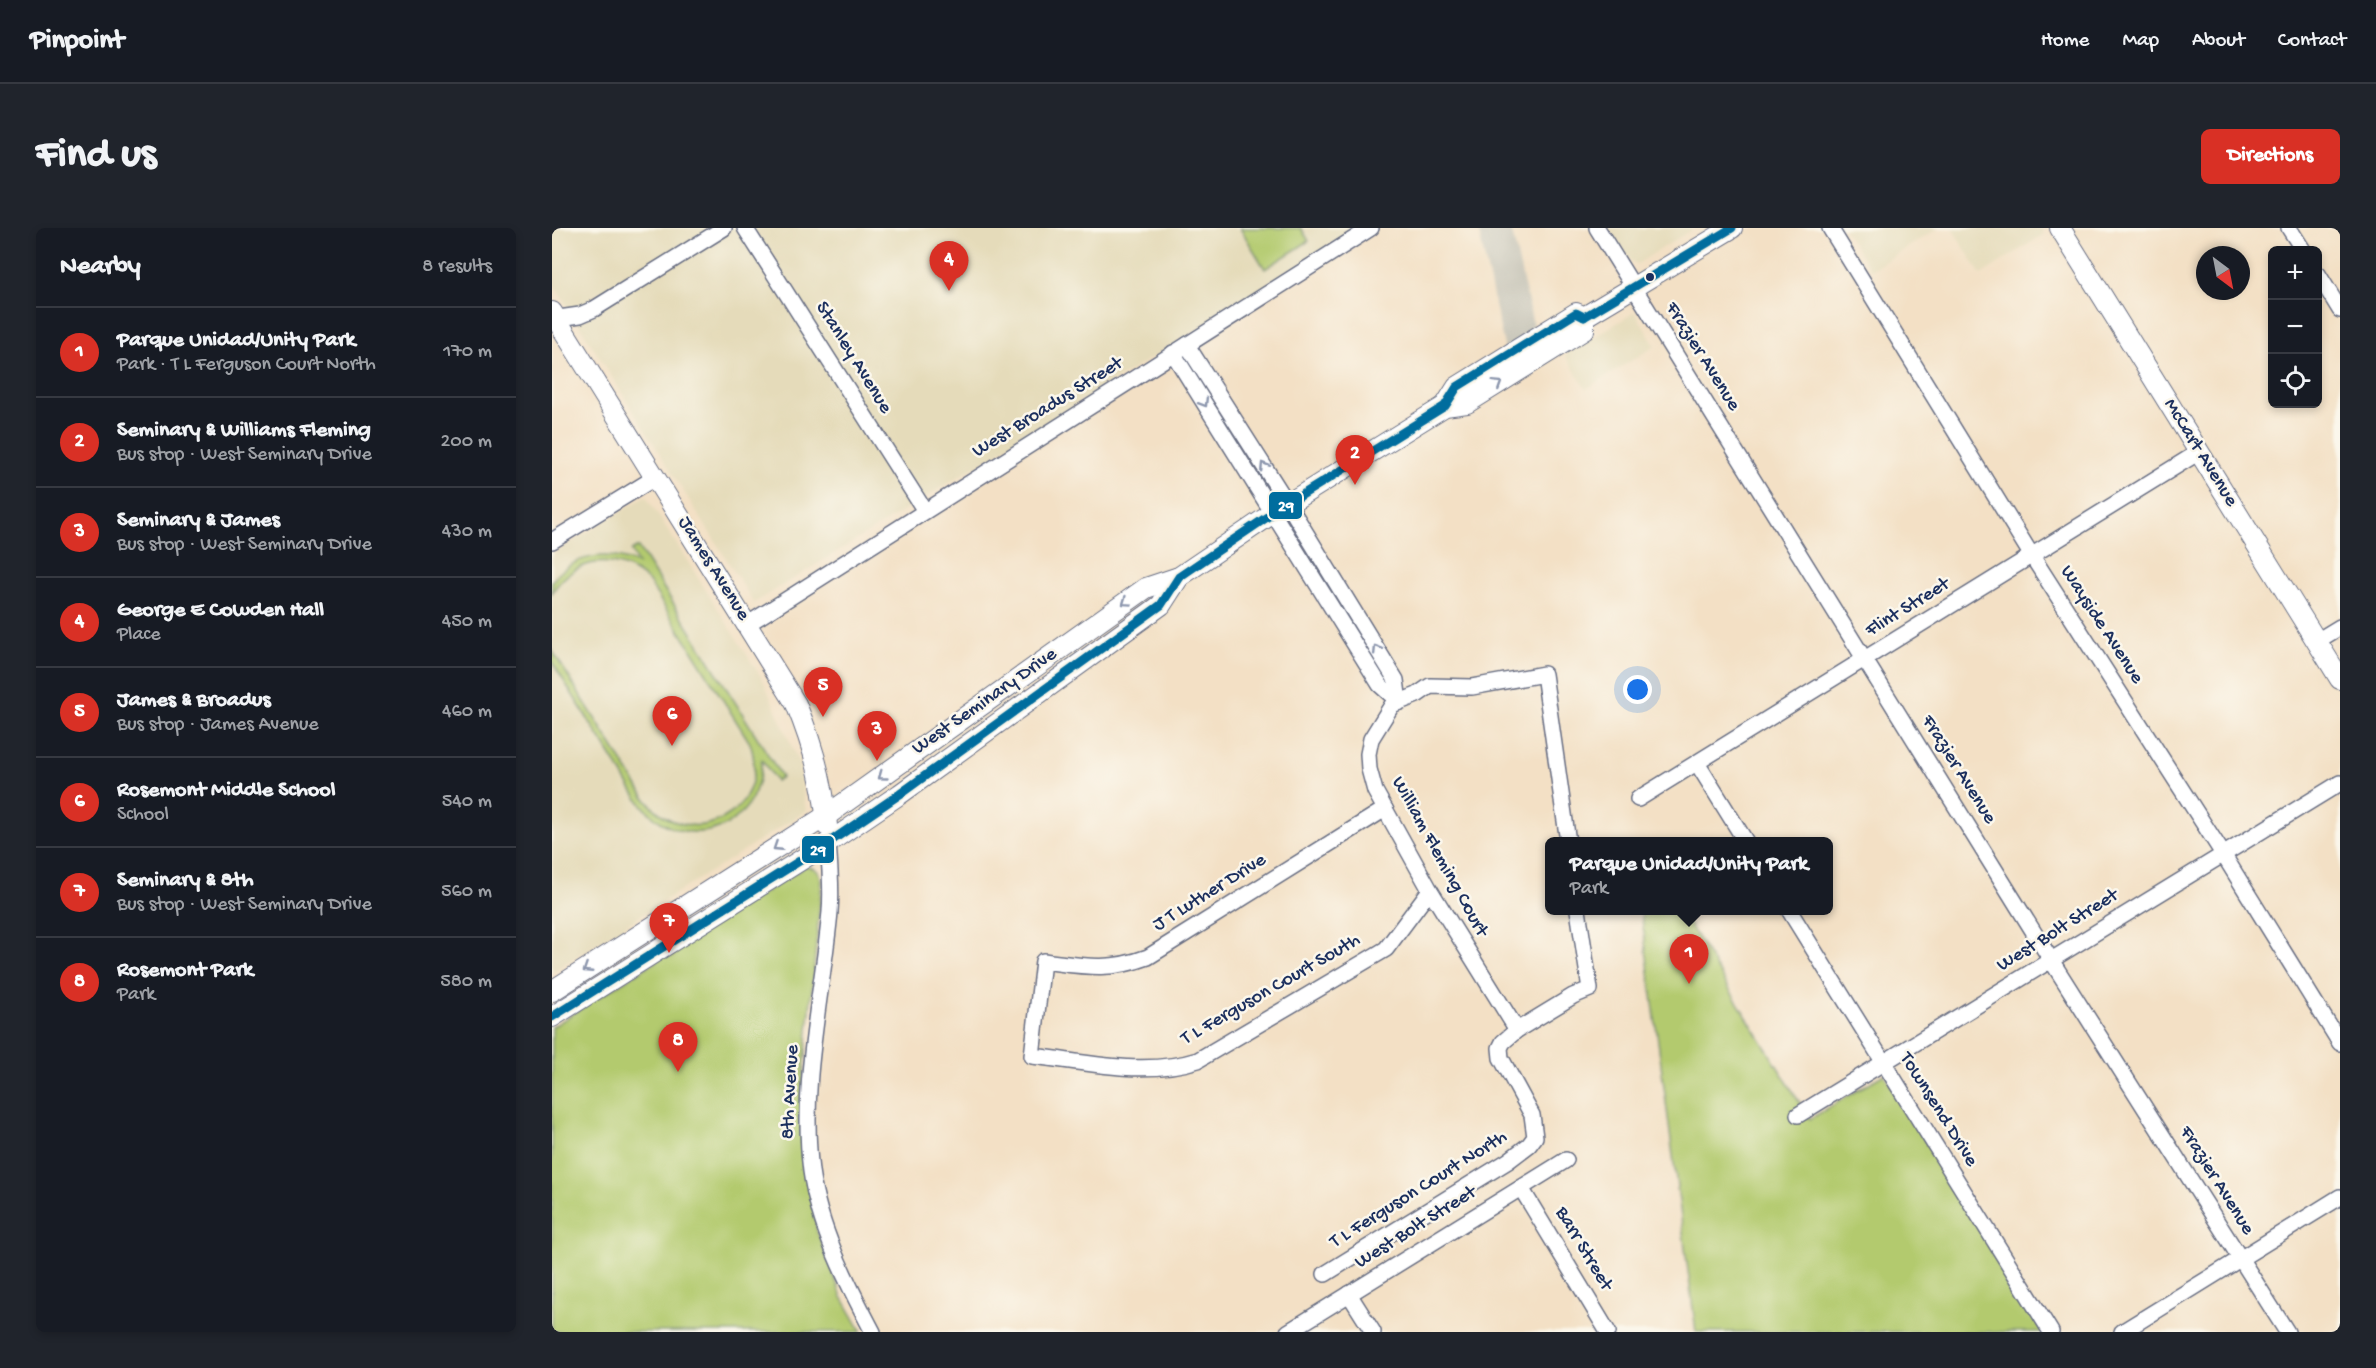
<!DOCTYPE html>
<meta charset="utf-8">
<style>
body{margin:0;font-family:"Gochi Hand",sans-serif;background:#20242c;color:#f1f3f6}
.controls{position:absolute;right:18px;top:18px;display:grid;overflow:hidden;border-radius:9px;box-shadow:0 3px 9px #0003}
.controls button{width:54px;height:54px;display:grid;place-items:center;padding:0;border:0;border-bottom:2px solid #363941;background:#171b24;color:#f1f3f6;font:30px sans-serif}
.compass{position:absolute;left:1644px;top:18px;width:54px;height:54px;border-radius:50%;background:#171b24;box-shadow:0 3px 9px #0003;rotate:148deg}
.you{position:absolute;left:1086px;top:462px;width:21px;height:21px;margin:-15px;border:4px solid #fff;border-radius:50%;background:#1a73e8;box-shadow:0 0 0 9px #1a73e833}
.badge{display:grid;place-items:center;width:39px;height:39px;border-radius:50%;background:#d93025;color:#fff;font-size:20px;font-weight:700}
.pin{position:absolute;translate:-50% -50px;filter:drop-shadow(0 2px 3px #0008)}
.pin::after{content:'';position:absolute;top:32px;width:21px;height:18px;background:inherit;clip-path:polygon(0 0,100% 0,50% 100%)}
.popup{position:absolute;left:993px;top:609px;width:288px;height:78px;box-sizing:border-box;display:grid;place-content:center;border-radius:9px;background:#171b24;filter:drop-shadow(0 2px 4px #0005);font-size:20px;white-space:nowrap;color:#9ea1a6}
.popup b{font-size:22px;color:#f1f3f6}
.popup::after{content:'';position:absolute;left:50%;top:100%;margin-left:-12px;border:12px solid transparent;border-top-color:#171b24}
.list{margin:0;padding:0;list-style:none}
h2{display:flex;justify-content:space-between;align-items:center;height:78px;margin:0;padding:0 24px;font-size:26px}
h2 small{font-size:20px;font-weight:400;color:#9ea1a6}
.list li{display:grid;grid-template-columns:39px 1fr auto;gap:18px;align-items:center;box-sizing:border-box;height:90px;padding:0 24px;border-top:2px solid #363941}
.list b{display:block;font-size:22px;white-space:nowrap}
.list p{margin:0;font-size:20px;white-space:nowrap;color:#9ea1a6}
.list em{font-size:20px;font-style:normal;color:#9ea1a6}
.icon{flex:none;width:33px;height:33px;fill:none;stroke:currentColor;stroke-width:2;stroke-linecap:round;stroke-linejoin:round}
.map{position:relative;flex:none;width:1788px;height:1104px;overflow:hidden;border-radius:9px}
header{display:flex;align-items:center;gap:36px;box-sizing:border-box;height:84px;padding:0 30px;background:#171b24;border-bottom:2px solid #363941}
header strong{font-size:28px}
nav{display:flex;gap:33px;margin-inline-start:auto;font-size:21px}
.intro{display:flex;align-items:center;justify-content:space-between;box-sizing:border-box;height:144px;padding:0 36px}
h1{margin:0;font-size:42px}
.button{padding:15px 27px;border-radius:9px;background:#d93025;color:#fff;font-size:21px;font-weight:700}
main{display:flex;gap:36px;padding:0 36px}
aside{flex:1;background:#171b24;border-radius:9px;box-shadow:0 3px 9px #0003}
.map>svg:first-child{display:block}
</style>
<header>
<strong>Pinpoint</strong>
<nav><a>Home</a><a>Map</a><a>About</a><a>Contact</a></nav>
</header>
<div class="intro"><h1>Find us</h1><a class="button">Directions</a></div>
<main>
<aside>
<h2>Nearby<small>8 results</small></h2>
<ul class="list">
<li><span class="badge">1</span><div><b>Parque Unidad/Unity Park</b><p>Park · T L Ferguson Court North</p></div><em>170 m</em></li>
<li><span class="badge">2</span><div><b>Seminary &amp; Williams Fleming</b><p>Bus stop · West Seminary Drive</p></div><em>200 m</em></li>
<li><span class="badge">3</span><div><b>Seminary &amp; James</b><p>Bus stop · West Seminary Drive</p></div><em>430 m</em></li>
<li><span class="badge">4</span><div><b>George E Cowden Hall</b><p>Place</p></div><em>450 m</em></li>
<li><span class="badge">5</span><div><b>James &amp; Broadus</b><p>Bus stop · James Avenue</p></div><em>460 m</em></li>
<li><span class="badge">6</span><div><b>Rosemont Middle School</b><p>School</p></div><em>540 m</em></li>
<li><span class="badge">7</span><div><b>Seminary &amp; 8th</b><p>Bus stop · West Seminary Drive</p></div><em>560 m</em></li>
<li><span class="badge">8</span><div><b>Rosemont Park</b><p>Park</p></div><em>580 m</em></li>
</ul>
</aside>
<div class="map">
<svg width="1788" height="1104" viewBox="0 0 1788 1104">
<rect width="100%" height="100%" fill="#fbf7ec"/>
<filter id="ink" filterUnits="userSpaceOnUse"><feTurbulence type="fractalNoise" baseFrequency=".0167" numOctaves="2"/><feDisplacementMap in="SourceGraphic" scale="12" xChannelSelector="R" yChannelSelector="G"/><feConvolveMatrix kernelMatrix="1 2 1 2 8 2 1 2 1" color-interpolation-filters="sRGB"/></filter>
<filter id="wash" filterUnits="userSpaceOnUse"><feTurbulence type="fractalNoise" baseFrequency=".008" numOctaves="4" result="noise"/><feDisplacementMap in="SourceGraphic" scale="24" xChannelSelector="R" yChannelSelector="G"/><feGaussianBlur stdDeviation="1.35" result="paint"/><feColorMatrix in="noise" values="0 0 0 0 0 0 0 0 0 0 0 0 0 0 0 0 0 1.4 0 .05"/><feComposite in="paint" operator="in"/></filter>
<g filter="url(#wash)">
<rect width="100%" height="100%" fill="#f3e0c5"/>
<g fill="#e5dbba">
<path d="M0,0H810L202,375L0,54Z"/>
<path d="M1057,0H1142L1085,36L1079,33Z"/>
<path d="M1291,0H1387L1319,42Z"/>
<path d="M1400,0H1489L1492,6L1429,47Z"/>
<path d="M1083,84L1103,118L1034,161L1013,127Z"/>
<path d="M94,268L211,452L247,535L254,583L0,744V326Z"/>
</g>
<path fill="#c7c5b8" d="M926,0H959L982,101L953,122Z"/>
<g fill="#b3ca6e" stroke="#677c66" stroke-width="1.5">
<path d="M688,0H749L757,13L713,41Z"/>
<path d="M86,319L230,549L224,553L210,532C208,559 199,583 174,597C150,609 121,606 101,588C85,575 75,553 64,536C43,502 21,468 0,434V422L93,570C137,629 221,584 198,515L97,354C67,325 22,328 0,365V353C22,326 56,322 86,336L79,323Z"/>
<path d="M254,638C264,640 268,643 270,653L248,889L265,1003L290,1069L310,1104H0V799Z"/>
<path d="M1089,683H1129L1258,891L1332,846L1491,1104H1144Z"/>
</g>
</g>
<g filter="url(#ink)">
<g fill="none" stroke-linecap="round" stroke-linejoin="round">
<defs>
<g id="minor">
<path d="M193,0L373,283"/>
<path d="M1045,0L1499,732L1735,1104"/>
<path d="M1278,0L1480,328L1671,626L1788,815"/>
<path d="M1737,0L1751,22"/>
<path d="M1766,46L1788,82"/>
<path d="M0,91L28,87L42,81L172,0"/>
<path d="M635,117L736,276L844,452L847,474"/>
<path d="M621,125L828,457L847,474"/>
<path d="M0,313L104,249"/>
<path d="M196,396L819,0"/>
<path d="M1765,413L1788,399"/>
<path d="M1145,535L1194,614"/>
<path d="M1086,571L1647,224"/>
<path d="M833,581L596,729C556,744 531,738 491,733L480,828C534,834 593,849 646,832L834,721L878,662"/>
<path d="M276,615C278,638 280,661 278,684C270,769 248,856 259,943C267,1000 294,1053 321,1104"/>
<path d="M1237,682L1499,1104"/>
<path d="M965,802L878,662L823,563L817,541L816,526L819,511L840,477L865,467L878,458L920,459L992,446L1016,614"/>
<path d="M1246,887L1788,555"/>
<path d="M969,960L1056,1104"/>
<path d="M773,1046L956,933L977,917L983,909L980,887L949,830L948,820L951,814L965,802L1021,768L1038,761L1026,682"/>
<path d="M797,1066L821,1104"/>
<path d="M736,1104L1014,932"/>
<path d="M1570,1104L1788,969"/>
</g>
<g id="major">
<path d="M1508,0L1788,451"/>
<path d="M0,84L244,476C260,515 272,555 275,598"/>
<path d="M1032,89L1180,0"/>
<path d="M893,178L905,159L1024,85L1032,89"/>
<path d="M0,763L274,588L594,360L627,349L721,285L893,178L915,175L1032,102V89"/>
<path d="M0,789L276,615L348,566L609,377L627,349"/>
</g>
</defs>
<use href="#minor" stroke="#676d82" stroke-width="18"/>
<use href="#major" stroke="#676d82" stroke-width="22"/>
<use href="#minor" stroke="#fff" stroke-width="15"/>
<use href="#major" stroke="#fff" stroke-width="20"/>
<defs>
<g id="bus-1">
<path d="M1032,89L1180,0"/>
<path d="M0,789L276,615L348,566L609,377L627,349L721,285L893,178L905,159L1024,85L1032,89"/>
</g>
</defs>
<use href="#bus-1" stroke="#fbf7ec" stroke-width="14"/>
<use href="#bus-1" stroke="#006d9e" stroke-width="9"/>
</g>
<defs><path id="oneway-chevron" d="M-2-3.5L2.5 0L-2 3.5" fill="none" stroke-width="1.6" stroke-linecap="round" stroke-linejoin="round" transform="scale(1.5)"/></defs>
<g stroke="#8d97ae">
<use href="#oneway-chevron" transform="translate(946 156) rotate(-32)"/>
<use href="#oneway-chevron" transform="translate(652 175) rotate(58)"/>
<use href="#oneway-chevron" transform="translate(712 238) rotate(-122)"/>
<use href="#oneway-chevron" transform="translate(574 374) rotate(145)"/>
<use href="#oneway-chevron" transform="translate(825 421) rotate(-122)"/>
<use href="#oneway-chevron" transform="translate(330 548) rotate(144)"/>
<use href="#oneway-chevron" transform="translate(225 619) rotate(147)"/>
<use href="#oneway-chevron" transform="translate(35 741) rotate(147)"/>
</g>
</g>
<circle fill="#1b2f5e" stroke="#fbf7ec" stroke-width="2" cx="1098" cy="49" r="5"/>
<g text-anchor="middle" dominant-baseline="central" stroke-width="5" stroke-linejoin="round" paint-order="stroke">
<g font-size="20" fill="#1b2f5e" stroke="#fbf7ec">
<text transform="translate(1150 129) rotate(58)">Frazier Avenue</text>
<text transform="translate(301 130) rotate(58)">Stanley Avenue</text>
<text transform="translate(496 180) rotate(-32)">West Broadus Street</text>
<text transform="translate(1648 225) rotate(58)">McCart Avenue</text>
<text transform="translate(161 341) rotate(58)">James Avenue</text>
<text transform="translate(1356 380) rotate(-32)">Flint Street</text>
<text transform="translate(1549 397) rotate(57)">Wayside Avenue</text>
<text transform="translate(433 474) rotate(-35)">West Seminary Drive</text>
<text transform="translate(1406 542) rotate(58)">Frazier Avenue</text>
<text transform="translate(887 629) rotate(61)">William Fleming Court</text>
<text transform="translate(658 665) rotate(-32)">J T Luther Drive</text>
<text transform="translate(1506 703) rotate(-32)">West Bolt Street</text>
<text transform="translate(719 762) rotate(-30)">T L Ferguson Court South</text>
<text transform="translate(239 864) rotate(-87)">8th Avenue</text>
<text transform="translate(1386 882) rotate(58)">Townsend Drive</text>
<text transform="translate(1664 953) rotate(58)">Frazier Avenue</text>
<text transform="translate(867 962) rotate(-32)">T L Ferguson Court North</text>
<text transform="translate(864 1000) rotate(-32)">West Bolt Street</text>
<text transform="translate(1031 1021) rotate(59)">Barr Street</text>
</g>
</g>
<g stroke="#fbf7ec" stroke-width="2">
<rect x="716" y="263" width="35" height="29" rx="6" fill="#006d9e"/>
<rect x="249" y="607" width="34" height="29" rx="6" fill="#006d9e"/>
</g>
<g font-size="16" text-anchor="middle" font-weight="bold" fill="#fff">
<text x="734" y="283">29</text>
<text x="266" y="627">29</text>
</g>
</svg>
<div class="controls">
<button>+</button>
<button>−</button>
<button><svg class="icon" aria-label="locate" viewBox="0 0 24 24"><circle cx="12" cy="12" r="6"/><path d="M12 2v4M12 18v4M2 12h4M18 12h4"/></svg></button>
</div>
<svg class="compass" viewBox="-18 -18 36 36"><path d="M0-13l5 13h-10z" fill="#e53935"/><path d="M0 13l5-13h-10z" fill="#9ea1a6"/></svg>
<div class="you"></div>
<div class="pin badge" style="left:1137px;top:756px">1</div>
<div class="popup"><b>Parque Unidad/Unity Park</b>Park</div>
<div class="pin badge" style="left:803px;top:257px">2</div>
<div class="pin badge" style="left:325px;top:533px">3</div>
<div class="pin badge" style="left:397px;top:63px">4</div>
<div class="pin badge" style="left:271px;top:489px">5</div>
<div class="pin badge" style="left:120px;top:518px">6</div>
<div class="pin badge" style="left:117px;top:725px">7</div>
<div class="pin badge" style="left:126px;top:844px">8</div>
</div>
</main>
